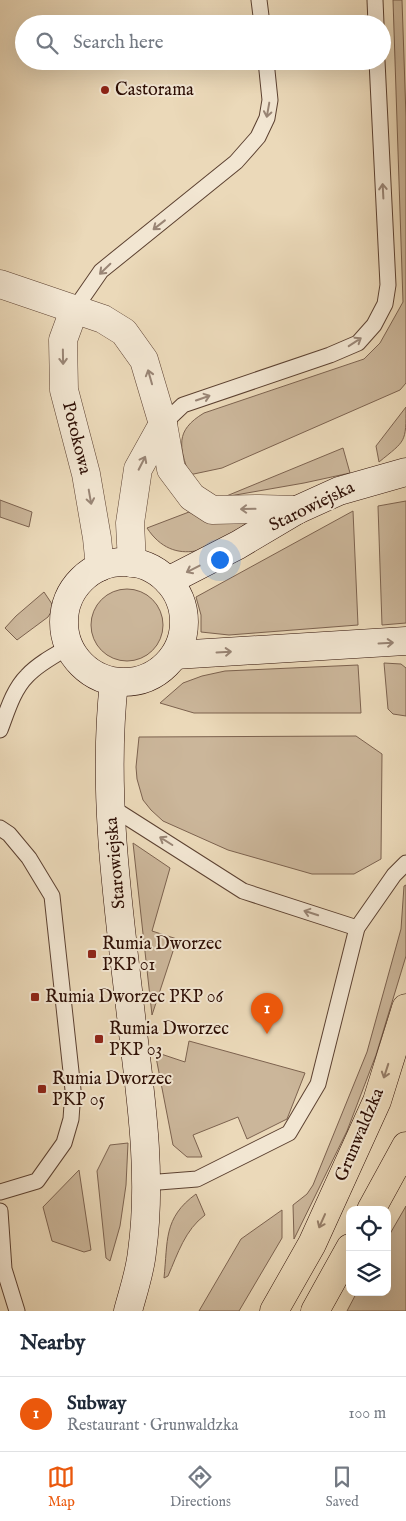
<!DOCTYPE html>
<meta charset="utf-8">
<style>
body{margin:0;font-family:"IM FELL English",serif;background:#f2f2f3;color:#1f2937}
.controls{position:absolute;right:15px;bottom:15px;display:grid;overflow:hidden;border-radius:10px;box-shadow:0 5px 20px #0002}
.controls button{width:45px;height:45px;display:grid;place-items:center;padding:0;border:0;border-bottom:1px solid #e0e1e3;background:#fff;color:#1f2937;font:25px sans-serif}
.you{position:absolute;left:219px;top:559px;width:18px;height:18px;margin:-12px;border:4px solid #fff;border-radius:50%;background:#1a73e8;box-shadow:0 0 0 8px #1a73e833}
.badge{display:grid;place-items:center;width:32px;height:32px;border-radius:50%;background:#ea580c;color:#fff;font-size:16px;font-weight:700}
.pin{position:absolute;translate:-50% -41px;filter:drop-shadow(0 1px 2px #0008)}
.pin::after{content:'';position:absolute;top:26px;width:18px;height:15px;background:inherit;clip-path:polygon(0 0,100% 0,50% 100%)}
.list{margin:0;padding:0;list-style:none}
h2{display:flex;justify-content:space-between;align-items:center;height:65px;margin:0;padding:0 20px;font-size:21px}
h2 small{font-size:16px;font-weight:400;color:#747a83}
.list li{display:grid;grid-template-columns:32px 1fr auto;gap:15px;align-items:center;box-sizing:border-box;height:75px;padding:0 20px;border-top:1px solid #e0e1e3}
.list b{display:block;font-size:19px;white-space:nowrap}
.list p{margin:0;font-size:16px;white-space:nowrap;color:#747a83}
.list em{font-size:16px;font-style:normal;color:#747a83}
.icon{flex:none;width:28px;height:28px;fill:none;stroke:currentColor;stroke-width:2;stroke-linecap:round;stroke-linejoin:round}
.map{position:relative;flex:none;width:406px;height:1311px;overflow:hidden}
.search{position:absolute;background:#fff;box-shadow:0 5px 20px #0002;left:15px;right:15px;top:15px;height:55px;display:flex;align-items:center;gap:12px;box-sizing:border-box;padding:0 18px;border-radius:28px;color:#747a83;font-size:19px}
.sheet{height:140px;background:#fff}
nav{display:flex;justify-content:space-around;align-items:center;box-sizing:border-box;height:70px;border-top:1px solid #e0e1e3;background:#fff;font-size:14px;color:#747a83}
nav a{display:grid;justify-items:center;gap:2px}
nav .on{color:#ea580c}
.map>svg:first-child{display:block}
</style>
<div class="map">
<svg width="406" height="1311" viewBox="0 0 406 1311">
<rect width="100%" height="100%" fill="#ebd9b9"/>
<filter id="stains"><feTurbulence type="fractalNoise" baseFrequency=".004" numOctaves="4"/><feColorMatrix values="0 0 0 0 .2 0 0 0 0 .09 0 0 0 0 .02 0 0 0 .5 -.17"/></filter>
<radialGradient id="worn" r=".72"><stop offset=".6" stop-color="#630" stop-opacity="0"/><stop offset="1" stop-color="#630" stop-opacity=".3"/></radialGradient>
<g fill="#cbb69a" stroke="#7c624f">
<path d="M393,0H402L406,117V383L400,390L222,468L189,475C180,447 174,431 204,413L364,359L380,343L403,302Z"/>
<path d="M406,407C406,443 406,440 379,462L376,446Z"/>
<path d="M343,448L350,473L304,483L224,497Z"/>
<path d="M0,500L32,512L29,527L0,517Z"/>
<path d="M406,501V623L382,625L378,506Z"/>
<path d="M353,511L358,625L229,635L201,632V615L196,597Z"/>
<path d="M189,512L204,519L245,521L246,523C216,550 174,569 147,528Z"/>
<circle cx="127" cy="625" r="36"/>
<path d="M44,592L54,607L48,617L17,640L5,628L16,616Z"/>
<path d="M384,663L401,664L406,668V716L393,714L388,709Z"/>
<path d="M358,665L361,713H194L160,703L183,683L202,676L225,671Z"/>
<path d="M356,736L382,754L381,859L354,874H312L228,850L163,821L151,810L143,800L137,779L136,767L139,737Z"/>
<path d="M133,843L170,868L152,931L177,939L152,1015Z"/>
<path d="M406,885V956L376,1055L347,1131L294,1239L293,1205L307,1194L313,1185L367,1052L401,929L404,886Z"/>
<path d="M189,1041L305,1073L287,1119L247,1139L238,1117L193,1135L202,1157H187L173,1145L155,1052L185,1062Z"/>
<path d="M128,1143L126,1185L120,1226L110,1261L106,1258L97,1171L110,1145Z"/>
<path d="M79,1170L91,1250L84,1252L52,1241L43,1207Z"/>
<path d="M196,1194L205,1215C185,1230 178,1253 168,1276L164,1278C168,1241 163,1218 196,1194Z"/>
<path d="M406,1206V1311H347L357,1292H387V1239Z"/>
<path d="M282,1210V1238L239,1311H199L241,1239Z"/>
</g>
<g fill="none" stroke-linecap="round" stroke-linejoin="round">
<defs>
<g id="service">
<path d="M259,0L262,24"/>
<path d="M375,0L376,24"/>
<path d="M74,310L101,271L236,162L258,137L267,118L270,100L266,61"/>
<path d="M163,424L183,405L330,355L358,343L374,325L385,304L388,285L377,61"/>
<path d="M0,730C7,712 13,690 27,676C38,664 55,655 69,647"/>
<path d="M111,807L243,891L357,928"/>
<path d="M0,828L9,834L29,858L52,896L73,1090L71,1119L64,1143L37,1181L0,1192"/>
<path d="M146,1183L197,1179L289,1133L318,1084L357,928L394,875L406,863"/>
<path d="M0,1211L4,1269L17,1311"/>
</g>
<g id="minor">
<path d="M0,284L103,319L124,332L144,360L163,424L171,469L192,497L212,510L259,509L297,510"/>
<path d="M74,310L63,340L64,390L86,474L97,538L100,567"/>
<path d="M132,563L130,523L138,469L163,424"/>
</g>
<g id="secondary">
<circle cx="124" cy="622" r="60"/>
<path d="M168,581L238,545L297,510L339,491L406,472"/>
<path d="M175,655L406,641"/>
<path d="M114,682C101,799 120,917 133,1033C142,1105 152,1180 142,1252C140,1272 133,1292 128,1311"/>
</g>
<g id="primary">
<path d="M371,1210L406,1146"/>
<path d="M274,1311L312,1244L377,1101L406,1008"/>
<path d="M315,1311L350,1248"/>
</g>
</defs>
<use href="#service" stroke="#5c4131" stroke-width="17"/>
<use href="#minor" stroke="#5c4131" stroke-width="29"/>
<use href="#secondary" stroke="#2d0e04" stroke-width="29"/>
<use href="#primary" stroke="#2d0e04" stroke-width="29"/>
<use href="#service" stroke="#f2e6d2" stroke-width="15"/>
<use href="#minor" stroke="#f2e6d2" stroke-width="28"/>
<use href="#secondary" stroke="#f2e6d2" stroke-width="28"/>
<use href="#primary" stroke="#ebd9b9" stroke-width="28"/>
</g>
<defs><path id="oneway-shaft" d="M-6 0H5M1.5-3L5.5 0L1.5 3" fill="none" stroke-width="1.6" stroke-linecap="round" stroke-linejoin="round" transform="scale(1.25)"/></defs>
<g stroke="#998575">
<use href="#oneway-shaft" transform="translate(268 110) rotate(100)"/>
<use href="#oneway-shaft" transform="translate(383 191) rotate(-93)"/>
<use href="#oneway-shaft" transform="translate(159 225) rotate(142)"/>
<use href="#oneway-shaft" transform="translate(105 269) rotate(136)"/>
<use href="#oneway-shaft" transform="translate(355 342) rotate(-33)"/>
<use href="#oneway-shaft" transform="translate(63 357) rotate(89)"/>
<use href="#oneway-shaft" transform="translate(150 377) rotate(-106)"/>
<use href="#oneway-shaft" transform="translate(203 398) rotate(-19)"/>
<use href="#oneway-shaft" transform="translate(142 463) rotate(-63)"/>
<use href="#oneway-shaft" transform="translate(90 497) rotate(80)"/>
<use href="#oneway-shaft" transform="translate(248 509) rotate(179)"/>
<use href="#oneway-shaft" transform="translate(193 569) rotate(153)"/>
<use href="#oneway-shaft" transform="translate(386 643) rotate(-3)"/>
<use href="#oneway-shaft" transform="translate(224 652) rotate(-3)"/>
<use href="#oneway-shaft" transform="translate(166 841) rotate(-148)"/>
<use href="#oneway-shaft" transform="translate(311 913) rotate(-162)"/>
</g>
<g stroke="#967e68">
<use href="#oneway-shaft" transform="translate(386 1071) rotate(108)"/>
<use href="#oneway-shaft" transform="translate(322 1221) rotate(114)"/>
</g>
<g fill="#8f2418" stroke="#f2e6d2" stroke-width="2">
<circle cx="105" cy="90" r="5"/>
<rect x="87" y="949" width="10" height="10" rx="2.5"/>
<rect x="30" y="992" width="10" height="10" rx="2.5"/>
<rect x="94" y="1034" width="10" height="10" rx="2.5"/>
<rect x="37" y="1084" width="10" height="10" rx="2.5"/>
</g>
<g text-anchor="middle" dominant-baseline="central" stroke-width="4" stroke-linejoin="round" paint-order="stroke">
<g font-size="18" fill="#2d0e04" stroke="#f2e6d2" text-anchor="start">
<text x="115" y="90">Castorama</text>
<text x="102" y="944">Rumia Dworzec<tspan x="102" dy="21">PKP 01</tspan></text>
<text x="45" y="997">Rumia Dworzec PKP 06</text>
<text x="109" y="1029">Rumia Dworzec<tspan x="109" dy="21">PKP 03</tspan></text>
<text x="52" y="1079">Rumia Dworzec<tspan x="52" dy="21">PKP 05</tspan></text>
</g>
<g font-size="18" fill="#2d0e04" stroke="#f2e6d2">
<text transform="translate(76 438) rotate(76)">Potokowa</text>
<text transform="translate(312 507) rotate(-26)">Starowiejska</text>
<text transform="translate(116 863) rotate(-95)">Starowiejska</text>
<text transform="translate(360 1135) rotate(-67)">Grunwaldzka</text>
</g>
</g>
<rect width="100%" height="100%" filter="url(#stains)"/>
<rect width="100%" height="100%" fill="url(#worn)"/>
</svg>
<div class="controls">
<button><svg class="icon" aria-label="locate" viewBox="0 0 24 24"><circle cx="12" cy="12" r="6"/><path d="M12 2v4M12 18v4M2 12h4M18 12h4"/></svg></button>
<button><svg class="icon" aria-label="layers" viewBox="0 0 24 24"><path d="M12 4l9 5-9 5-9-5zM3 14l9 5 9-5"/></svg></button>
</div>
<div class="you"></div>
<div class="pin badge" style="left:267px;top:1034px">1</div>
<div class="search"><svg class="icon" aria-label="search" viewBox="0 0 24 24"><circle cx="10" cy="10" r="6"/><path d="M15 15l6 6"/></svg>Search here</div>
</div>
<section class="sheet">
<h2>Nearby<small></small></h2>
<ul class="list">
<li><span class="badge">1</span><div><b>Subway</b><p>Restaurant · Grunwaldzka</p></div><em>100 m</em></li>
</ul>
</section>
<nav>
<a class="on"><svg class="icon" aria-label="map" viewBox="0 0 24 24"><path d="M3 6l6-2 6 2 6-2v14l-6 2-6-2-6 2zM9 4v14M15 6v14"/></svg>Map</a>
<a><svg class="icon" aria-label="directions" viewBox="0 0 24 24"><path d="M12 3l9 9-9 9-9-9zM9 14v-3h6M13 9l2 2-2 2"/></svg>Directions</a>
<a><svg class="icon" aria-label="saved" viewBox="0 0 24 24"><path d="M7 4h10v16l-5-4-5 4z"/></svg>Saved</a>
</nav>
